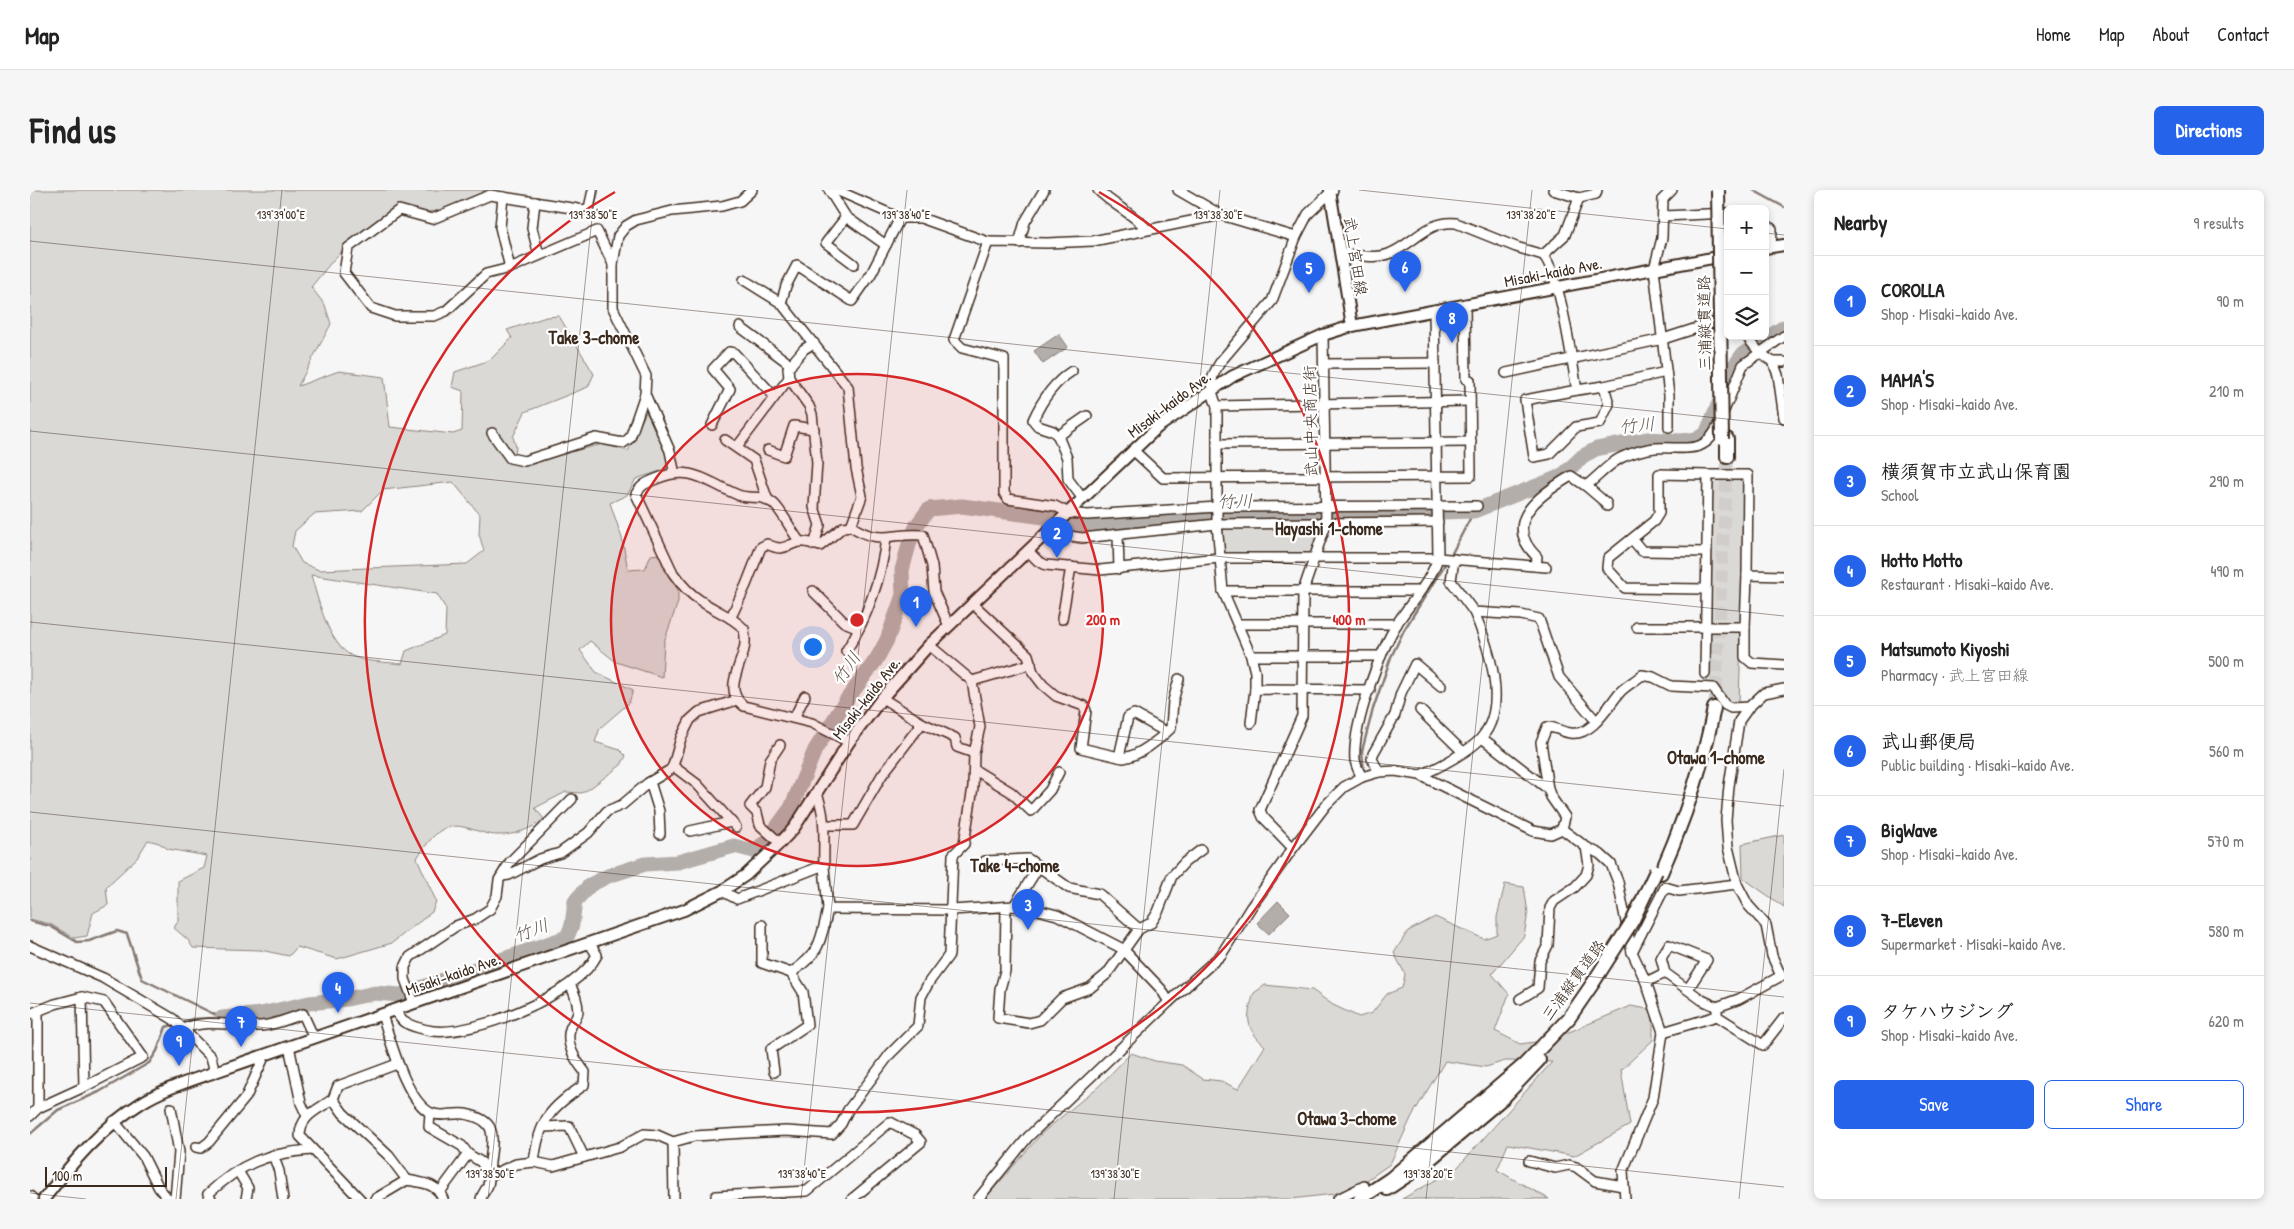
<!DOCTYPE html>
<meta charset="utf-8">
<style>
body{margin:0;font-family:"Patrick Hand","Klee One",sans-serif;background:#f6f6f6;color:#222}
.controls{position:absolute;right:15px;top:15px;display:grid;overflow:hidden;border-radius:8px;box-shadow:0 2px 8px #0003}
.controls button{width:45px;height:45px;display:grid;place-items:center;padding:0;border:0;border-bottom:1px solid #e0e0e0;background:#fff;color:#222;font:25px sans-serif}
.scale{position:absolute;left:15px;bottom:12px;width:122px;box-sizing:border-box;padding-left:5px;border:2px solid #3b2a1e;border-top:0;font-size:14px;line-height:18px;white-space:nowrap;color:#3b2a1e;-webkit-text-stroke:4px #fff;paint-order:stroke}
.you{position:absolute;left:782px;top:456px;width:18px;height:18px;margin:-12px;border:4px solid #fff;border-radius:50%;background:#1a73e8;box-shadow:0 0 0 8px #1a73e833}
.badge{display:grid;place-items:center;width:32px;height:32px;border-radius:50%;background:#2563eb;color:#fff;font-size:16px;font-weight:700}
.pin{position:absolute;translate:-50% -41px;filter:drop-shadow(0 1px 2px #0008)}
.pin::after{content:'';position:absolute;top:26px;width:18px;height:15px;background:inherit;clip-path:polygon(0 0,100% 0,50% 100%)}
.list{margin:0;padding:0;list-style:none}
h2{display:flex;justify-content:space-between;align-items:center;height:65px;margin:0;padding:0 20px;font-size:21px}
h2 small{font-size:16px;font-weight:400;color:#767676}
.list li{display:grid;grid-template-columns:32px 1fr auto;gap:15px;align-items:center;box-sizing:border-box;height:90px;padding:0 20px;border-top:1px solid #e0e0e0}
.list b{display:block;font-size:19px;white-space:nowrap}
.list p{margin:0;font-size:16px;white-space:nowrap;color:#767676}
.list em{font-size:16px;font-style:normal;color:#767676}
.actions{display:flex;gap:10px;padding:15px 20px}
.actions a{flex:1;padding:11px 0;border:1px solid #2563eb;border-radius:8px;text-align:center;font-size:18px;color:#2563eb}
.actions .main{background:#2563eb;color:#fff}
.icon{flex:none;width:28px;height:28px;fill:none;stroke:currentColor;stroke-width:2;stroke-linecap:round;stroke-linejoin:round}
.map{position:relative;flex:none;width:1754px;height:1009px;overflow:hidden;border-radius:8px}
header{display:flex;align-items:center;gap:30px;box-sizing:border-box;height:70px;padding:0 25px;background:#fff;border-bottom:1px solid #e0e0e0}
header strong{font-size:24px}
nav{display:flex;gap:28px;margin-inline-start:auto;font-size:18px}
.intro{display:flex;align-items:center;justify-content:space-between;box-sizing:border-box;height:120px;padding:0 30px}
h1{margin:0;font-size:35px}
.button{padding:12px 22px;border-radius:8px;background:#2563eb;color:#fff;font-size:18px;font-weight:700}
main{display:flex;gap:30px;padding:0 30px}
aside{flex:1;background:#fff;border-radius:8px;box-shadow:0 2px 8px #0003}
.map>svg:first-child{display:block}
</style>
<header>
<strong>Map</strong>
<nav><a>Home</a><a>Map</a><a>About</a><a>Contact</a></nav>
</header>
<div class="intro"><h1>Find us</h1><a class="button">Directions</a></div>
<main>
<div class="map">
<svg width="1754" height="1009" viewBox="0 0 1754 1009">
<rect width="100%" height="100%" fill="#f7f6f6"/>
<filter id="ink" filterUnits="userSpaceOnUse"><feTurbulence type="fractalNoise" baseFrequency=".02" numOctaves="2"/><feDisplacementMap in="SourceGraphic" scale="10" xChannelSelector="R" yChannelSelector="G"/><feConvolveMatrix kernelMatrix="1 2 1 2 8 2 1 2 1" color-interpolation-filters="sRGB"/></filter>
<g filter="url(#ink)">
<g fill="#dbd9d6" stroke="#8b827a" fill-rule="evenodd">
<path d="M0,0H455L453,10L424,20L362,24L328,46L304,69L281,97L295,115L301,134L268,196L309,181L354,187L360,237L423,244L432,241L433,201L422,197L425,182L460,170L482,148L477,140L516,127L529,126L564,184L558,197L495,222L483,247L486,257L485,265L492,274L573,254L598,261L616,222L639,265L636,279L606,289L597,305L580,313L592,348L598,380L615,379L621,365L629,364L635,381L648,400V412L634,452L632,487L586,472L560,451L550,460L566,482L603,500L599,513L570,538L565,552L590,560L596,566L591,575L559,599L551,603L536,602L505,618L514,629C502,639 483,646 467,645C450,645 430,630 413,639C402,645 394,658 387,668L406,711L402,722L362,753L307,769L267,757L259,766L230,760L163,758L158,750L144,738L148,731V691L174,678L177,666L138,659L129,653L118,650L107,668L76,697L78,715L63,723L57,746L44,748L20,734L0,729ZM423,292L450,325L449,344L454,361L437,374L289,380L272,373L262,356L265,341L284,324L332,321L353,300ZM281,385L407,404L416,419L415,445L376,461L372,474C359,472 333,472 322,466C298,454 288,409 281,385Z"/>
<path d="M1685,289H1710L1714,293L1712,429L1707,434L1682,433L1679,429L1682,293Z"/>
<path d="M1187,334H1296L1285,368H1189Z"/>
<path d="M1682,441H1707L1711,446L1709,514H1699L1677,494L1678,445Z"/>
<path d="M1754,645V717L1713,688L1712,654Z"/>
<path d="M1475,694L1494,697L1498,723L1494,746L1462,784L1479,804L1465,841L1490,854L1520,850L1601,816L1623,820V850L1591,880L1600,935L1544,966L1478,954L1467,980L1519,1009H1372L1427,978L1522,872L1475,871L1456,877L1415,871L1382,926L1360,974L1337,990L1304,1004L1261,1009H955L1012,943L1069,896L1101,863L1125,871L1152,875L1173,889L1191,891L1208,899L1235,856C1215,838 1216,828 1224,803L1235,795L1282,800L1303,815L1329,827L1342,823L1357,804L1372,798L1375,784L1364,763L1378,741L1405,727L1454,749L1467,744V727Z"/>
</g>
<g fill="#b4aeaa" stroke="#847972">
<path d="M1029,144L1038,157L1013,174L1004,161Z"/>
<path d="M1248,711L1260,723L1239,744L1227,733Z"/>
</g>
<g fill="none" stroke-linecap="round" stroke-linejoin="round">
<g stroke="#847972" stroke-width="2.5">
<path d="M1723,0L1754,17"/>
<path d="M1420,367L1444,321"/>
<path d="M1334,582L1332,561L1343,519L1361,467L1374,440L1417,371"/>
<path d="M0,731L20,736L47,752L59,751L87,741L97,744L112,789L192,828"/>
<path d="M150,833L162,829L189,828"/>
<path d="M0,944L28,920L69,902L119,873L127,861L136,837L145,834"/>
</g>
<path stroke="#b4aeaa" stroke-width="15" d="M192,828L231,824L279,813L317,809L345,803L370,805L537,747L542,735L545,711L560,695L578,686L615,674L648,672L704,656L724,661L736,652L761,618L785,560L815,512L846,470L857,450L873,405L872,380L880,351L887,335L899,319L932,316L1014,327L1052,335H1098L1165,330L1444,321L1532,286L1553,266L1566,259L1617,249L1652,251L1667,249L1676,244L1705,175L1713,164L1754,137"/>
<path stroke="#d1cdcb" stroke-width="12" stroke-dasharray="12 6" stroke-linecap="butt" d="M1684,518L1687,488L1697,267"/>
<defs>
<g id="minor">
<path d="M563,0L559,18L554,20L460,5L402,29L369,20L318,58L314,83L341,118L365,126H404L416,121L456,84L480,78L567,41L583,74"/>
<path d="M799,0L816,27L856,55"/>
<path d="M806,0L870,28H891L958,52"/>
<path d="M1068,0C1083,15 1102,23 1117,39"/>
<path d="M1148,0L1191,25L1266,47"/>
<path d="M1523,0L1549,8L1535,45L1513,65C1530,83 1542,172 1547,200L1495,210L1504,267L1519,264L1546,237L1570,233L1579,214L1574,196L1636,182"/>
<path d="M473,7L470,37L480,78"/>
<path d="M1549,8L1566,4L1567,0"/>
<path d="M505,12L502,38L509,65"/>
<path d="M1191,25L1063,51L1017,53L958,52L924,150L932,158L974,169V303L978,309L1025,316L1039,323L1057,325L1188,317L1447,316"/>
<path d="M1634,26L1698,23"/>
<path d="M816,27L796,53L824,74"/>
<path d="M1735,33L1742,39L1741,57"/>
<path d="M989,53L995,32L1014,0"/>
<path d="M1311,64C1327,64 1346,70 1361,63C1384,53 1398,30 1426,33L1486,57L1513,65"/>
<path d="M714,90L751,113L818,197L826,278L832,306L821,336C851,356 862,342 893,345L902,376L904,402L919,436"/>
<path d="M751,113L756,96L767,75L822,111L841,84L870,28"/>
<path d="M710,137L761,175"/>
<path d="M1716,146L1730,163L1743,172L1748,185L1754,228"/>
<path d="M1743,172H1754"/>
<path d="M1294,174L1405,173"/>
<path d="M1042,181C1023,193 1012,210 1003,230L1008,236L1023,241L1028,246L1037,268L1038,289L1053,309"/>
<path d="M1476,183L1633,149L1698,128"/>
<path d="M1547,200L1574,196"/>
<path d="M1187,216L1440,211"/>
<path d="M1694,221L1713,175L1754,146"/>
<path d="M682,235L700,199L683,179L699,162L704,163L744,206"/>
<path d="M1639,237V205L1624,79L1632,48L1633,9L1642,0"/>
<path d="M462,243L480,268L494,271L566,248L593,253L600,248L615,204"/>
<path d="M1028,246L1057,226"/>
<path d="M695,250L724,270L738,311"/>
<path d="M1187,254L1441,252"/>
<path d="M707,257L759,188"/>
<path d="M738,260L754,266L764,236L784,239"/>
<path d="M1103,260L1133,288L1441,286L1440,190L1436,189L1435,114"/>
<path d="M642,282L644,280L640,261L615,204L616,186L583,118V74L588,46L596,36L606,30L642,21L692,16L710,11L722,0"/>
<path d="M1577,316L1576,313L1556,296C1568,287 1581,271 1595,266C1605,262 1615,259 1625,258C1653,256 1676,267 1689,233"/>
<path d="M1021,339L1039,346L1052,348L1187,334L1408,332"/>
<path d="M1088,345L1089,379"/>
<path d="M1602,349L1612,361L1676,362"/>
<path d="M770,352C761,341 754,324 744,314C732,303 720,310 708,305C676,292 663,274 626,289C616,293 611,295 606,304L643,383C650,393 660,404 671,411C685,421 702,426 714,439C715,445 716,453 714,459C710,479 693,500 714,516L782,533L819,552"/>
<path d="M784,355L790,335L784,317L787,273L782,224L779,216L759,188L758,178L774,159L784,153"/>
<path d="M998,361L1008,371L1016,375L1070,380L1189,368H1408L1516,377"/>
<path d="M1424,369L1421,391L1444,422L1491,425L1509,429L1529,487L1566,531"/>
<path d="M1506,376L1507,367C1470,331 1511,304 1541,286L1556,296"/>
<path d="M1675,399L1595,398L1577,378L1578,368L1624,331L1629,323V284L1678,285"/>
<path d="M783,401L814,432L829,438"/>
<path d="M1193,401H1390"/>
<path d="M942,413L998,465L1003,482L1013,495L1026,506L1054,516L1056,521L1051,558L1093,568C1109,566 1129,550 1141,538L1143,511L1149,489"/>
<path d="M701,427L716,395L731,357L737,354C753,362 754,356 769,352C775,351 784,354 790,356L813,337L821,336"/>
<path d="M1032,429L1041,377"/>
<path d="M1208,434H1367"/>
<path d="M1607,437H1715V467L1722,473L1754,475"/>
<path d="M1715,437L1717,385"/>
<path d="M816,461C837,429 852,386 856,348"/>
<path d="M1221,466H1351"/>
<path d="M1675,484L1678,285H1718L1717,385L1754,386"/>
<path d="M942,491L1001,474"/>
<path d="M1225,499V482L1221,466L1193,401L1187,334V216C1179,197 1179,189 1191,171L1242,111L1266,47L1278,24L1303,0"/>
<path d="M852,508L892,533"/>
<path d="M1390,520L1432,561"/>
<path d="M764,528L775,506"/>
<path d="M1221,533L1225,499L1340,500"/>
<path d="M1452,548L1518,599"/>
<path d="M750,555L740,570L735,597L720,616L727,623L730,635L750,653"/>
<path d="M1089,567L1098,527L1104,524L1136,542"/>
<path d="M643,576L667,594L706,637"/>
<path d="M945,580L981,602L1001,621L1020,600L1029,582"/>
<path d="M1349,582L1342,569L1343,564L1365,525L1371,503L1385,474L1411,496"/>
<path d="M1390,585C1405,580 1443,559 1452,547C1479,515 1458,455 1444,422"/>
<path d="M1332,587C1329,582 1326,576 1325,570C1322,536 1350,461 1368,432C1382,411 1400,392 1408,368L1404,120"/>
<path d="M620,592L629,621L630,644"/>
<path d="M787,604C797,629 793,651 794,676C795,691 797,705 798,719L921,720L984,716L1000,718L1027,725L1093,759L1131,799L1139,812"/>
<path d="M795,635H823L852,585L892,533L925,548L927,557L944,563"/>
<path d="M660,641L701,632"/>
<path d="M1263,658L1233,627L1230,620L1272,526L1273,401L1296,334L1293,145"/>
<path d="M955,671L998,669L1039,698L1069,704L1109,739"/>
<path d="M472,686L479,685L510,669L530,663L558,643L577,621L592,615L618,593L640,580L643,576L651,548L660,530L669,522L707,510"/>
<path d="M692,701L707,709L794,675"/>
<path d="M984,716L1009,676"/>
<path d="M976,717L975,781L970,799L968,828L999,833L1010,830L1032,808L1060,798L1077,784L1109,739L1121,733L1128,722L1142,686L1155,672L1171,660"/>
<path d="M732,735V773L761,783C791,762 790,753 798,719"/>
<path d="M0,756L73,788L143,829L181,867L185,882"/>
<path d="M1602,762L1635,697L1649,701L1707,694"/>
<path d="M1616,792L1635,783"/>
<path d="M1658,799L1677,770L1639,755L1631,768L1635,783L1672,810L1687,817"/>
<path d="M52,807L54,897"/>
<path d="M1490,809L1508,798L1510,771L1518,755L1520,718L1524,711L1545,697L1556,685L1559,675L1556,657"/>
<path d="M384,813L375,789V777L380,767L426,736L445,729L460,719L467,706L469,690L480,672L542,609"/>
<path d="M364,820C367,823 370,829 374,832C381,836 395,840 403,841C445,846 548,804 567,765L560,754"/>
<path d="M8,822V918"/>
<path d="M0,824L25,814L52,807L74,812L113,867L54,897L8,918L0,926"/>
<path d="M352,825C361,850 375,910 401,923C412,928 423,922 435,924C468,930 463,946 460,972C459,980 460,988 458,995C456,1000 452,1004 451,1009"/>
<path d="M1687,826L1733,855L1754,828"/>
<path d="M153,839C178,828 205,837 231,836C245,835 260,828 273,824L284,848"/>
<path d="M1633,842L1687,826V817L1709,809L1751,786L1742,766L1736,735L1718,715L1707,694L1698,657L1696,630L1699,596L1709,531L1719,517"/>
<path d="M259,856L271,913L277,926"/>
<path d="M367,874L308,896L303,909L313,923L359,966L377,990"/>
<path d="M744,882L741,859L777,835L773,802L761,783"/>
<path d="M303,909C288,920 270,925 270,946L330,1009"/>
<path d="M141,918L149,962L145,1009"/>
<path d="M400,923L399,937L432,956L438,964"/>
<path d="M84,931L113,966L129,998L138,1009"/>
<path d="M513,937L539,936L554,967"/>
<path d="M643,952L644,1009"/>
<path d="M166,957L171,958L179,952L216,907L235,865"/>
<path d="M243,965L249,981L253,1009"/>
<path d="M1499,971L1525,978L1539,975L1546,977L1565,991L1593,996"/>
<path d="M504,972C509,929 520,919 554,895L555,882C546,871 535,855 540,839C542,832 548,828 548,821C548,811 544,803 540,794"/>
<path d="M208,981L218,998L216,1009"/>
<path d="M459,986L486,974L504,972L523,976L590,957L614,944L627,945L643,952L664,946L715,943L756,941L802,944L811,934L818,920L860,864L888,836L891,807L899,792L919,765L923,665L934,654L943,597L944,563L950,537L942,491L899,455"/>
<path d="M410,1002L438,964L451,972L459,984"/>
<path d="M0,1006L3,1009"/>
<path d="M181,1009L178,1004C211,973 237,963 282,960"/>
<path d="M345,1009L377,990C392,993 407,993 413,1009"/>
<path d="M686,1009V1006L777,1001L860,932L885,945L891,952L822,1009"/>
<path d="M948,1009L998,947L1139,812L1191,765L1221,717L1263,658L1296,615L1314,597L1332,587L1349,582L1365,581L1390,585L1503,641L1521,644L1532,639"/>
<path d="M1308,1009L1334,996"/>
<path d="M1595,1009L1593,981L1623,908L1633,842L1616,792L1602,762L1588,692L1581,674L1570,664L1556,657L1532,639L1535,627L1521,607L1518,599L1511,552L1517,537C1526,537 1532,542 1540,543C1562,547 1578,516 1590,502C1596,496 1605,491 1612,485L1623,487L1641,496L1683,498L1695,515L1701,518L1719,517L1734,503L1754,499"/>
</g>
<g id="major">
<path d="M1300,0L1322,136"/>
<path d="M1735,58L1754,55"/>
<path d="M14,1009C42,973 71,938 111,913C133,899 160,891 185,882L654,720L692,701L716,685L750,653L764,638L819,552L852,508L899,455L1128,237L1203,186L1293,145L1322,136L1698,65"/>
</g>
<g id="highway">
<path d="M1697,267V249"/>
<path d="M1631,683C1655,629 1673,576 1684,518"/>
<path d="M1357,999L1393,975L1474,907L1509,870"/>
<path d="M1330,1009L1360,989L1495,874L1539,828L1563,793"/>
</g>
</defs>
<use href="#minor" stroke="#3b2a1e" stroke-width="12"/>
<use href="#major" stroke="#3b2a1e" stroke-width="14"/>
<use href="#highway" stroke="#3b2a1e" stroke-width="16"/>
<use href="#minor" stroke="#fff" stroke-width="9"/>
<use href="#major" stroke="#fff" stroke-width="10"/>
<use href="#highway" stroke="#fff" stroke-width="12"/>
<defs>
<g id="highway-bridge">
<path d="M1688,0L1692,249"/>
<path d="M1563,793L1603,730L1626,681"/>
</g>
</defs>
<use href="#highway-bridge" stroke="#3b2a1e" stroke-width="16" stroke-linecap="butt"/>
<use href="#highway-bridge" stroke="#fff" stroke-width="12"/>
</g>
</g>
<path fill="none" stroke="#3b2a1e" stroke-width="1" stroke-opacity="0.45" d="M1329,0L1698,39M1735,43L1754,45M0,51L1754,235M0,241L1754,426M0,432L1754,616M0,622L1754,807M0,813L1754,997M0,1003L56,1009M146,1009L252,0M458,1009L565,0M771,1009L877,0M1084,1009L1190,0M1396,1009L1502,0M1709,1009L1754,579"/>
<circle cx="827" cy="430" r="246" fill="#d62828" fill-opacity=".12"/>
<g fill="none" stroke="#d62828" stroke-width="2.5">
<circle cx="827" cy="430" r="246"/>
<path d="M1069 2A492 492 0 1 1 585 2"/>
</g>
<g text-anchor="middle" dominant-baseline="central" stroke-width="4.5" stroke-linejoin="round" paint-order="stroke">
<g font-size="16" fill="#3b2a1e" stroke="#fff">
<text transform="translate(1326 66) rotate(81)">武上宮田線</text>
<text transform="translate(1523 82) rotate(-11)">Misaki-kaido Ave.</text>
<text transform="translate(1674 133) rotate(-91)">三浦縦貫道路</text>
<text transform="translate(1139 214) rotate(-37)">Misaki-kaido Ave.</text>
<text transform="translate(1280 231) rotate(-91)">武山中央商店街</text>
<text transform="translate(836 508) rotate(-52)">Misaki-kaido Ave.</text>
<text transform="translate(423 784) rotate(-19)">Misaki-kaido Ave.</text>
<text transform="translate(1543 790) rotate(-54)">三浦縦貫道路</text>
</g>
<g font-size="18" font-weight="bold" fill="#3b2a1e" stroke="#fff">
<text x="564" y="147">Take 3-chome</text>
<text x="1299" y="338">Hayashi 1-chome</text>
<text x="1686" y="567">Otawa 1-chome</text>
<text x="985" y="675">Take 4-chome</text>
<text x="1317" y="928">Otawa 3-chome</text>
</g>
<g font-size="18" font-style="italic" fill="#65584f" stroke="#fff">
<text transform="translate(1607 235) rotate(-6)">竹川</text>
<text transform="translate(1205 311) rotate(-2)">竹川</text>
<text transform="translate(816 478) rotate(-56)">竹川</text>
<text transform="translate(501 740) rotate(-20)">竹川</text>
</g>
</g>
<g font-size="12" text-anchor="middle" fill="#3b2a1e" stroke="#fff" stroke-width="4.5" stroke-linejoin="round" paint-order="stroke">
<text x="251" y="29">139°39'00"E</text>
<text x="563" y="29">139°38'50"E</text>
<text x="876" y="29">139°38'40"E</text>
<text x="1188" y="29">139°38'30"E</text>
<text x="1501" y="29">139°38'20"E</text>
<text x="460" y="988">139°38'50"E</text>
<text x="772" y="988">139°38'40"E</text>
<text x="1085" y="988">139°38'30"E</text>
<text x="1398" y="988">139°38'20"E</text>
</g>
<circle cx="827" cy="430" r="8" fill="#d62828" stroke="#fff" stroke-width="2.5"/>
<g font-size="15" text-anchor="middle" font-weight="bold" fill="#d62828" stroke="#fff" stroke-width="4.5" stroke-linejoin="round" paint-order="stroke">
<text x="1073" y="435">200 m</text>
<text x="1319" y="435">400 m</text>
</g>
</svg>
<div class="controls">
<button>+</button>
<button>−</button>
<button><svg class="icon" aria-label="layers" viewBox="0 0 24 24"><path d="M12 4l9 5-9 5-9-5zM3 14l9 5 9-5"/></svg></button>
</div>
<div class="scale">100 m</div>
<div class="you"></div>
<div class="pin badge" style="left:886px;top:437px">1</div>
<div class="pin badge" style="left:1027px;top:368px">2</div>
<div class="pin badge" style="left:998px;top:740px">3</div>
<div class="pin badge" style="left:308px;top:823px">4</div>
<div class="pin badge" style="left:1279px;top:103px">5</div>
<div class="pin badge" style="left:1375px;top:102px">6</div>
<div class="pin badge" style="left:211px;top:857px">7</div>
<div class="pin badge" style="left:1422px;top:153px">8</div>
<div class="pin badge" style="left:149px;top:876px">9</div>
</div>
<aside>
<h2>Nearby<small>9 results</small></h2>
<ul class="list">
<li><span class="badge">1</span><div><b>COROLLA</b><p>Shop · Misaki-kaido Ave.</p></div><em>90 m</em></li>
<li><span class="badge">2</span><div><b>MAMA'S</b><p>Shop · Misaki-kaido Ave.</p></div><em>210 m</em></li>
<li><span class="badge">3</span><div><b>横須賀市立武山保育園</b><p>School</p></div><em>290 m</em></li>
<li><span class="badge">4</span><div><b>Hotto Motto</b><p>Restaurant · Misaki-kaido Ave.</p></div><em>490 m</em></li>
<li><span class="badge">5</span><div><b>Matsumoto Kiyoshi</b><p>Pharmacy · 武上宮田線</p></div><em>500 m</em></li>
<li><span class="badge">6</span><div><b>武山郵便局</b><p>Public building · Misaki-kaido Ave.</p></div><em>560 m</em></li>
<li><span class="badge">7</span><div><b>BigWave</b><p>Shop · Misaki-kaido Ave.</p></div><em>570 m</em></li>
<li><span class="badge">8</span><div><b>7-Eleven</b><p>Supermarket · Misaki-kaido Ave.</p></div><em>580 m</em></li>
<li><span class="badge">9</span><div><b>タケハウジング</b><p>Shop · Misaki-kaido Ave.</p></div><em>620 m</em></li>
</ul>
<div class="actions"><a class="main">Save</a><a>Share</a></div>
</aside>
</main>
